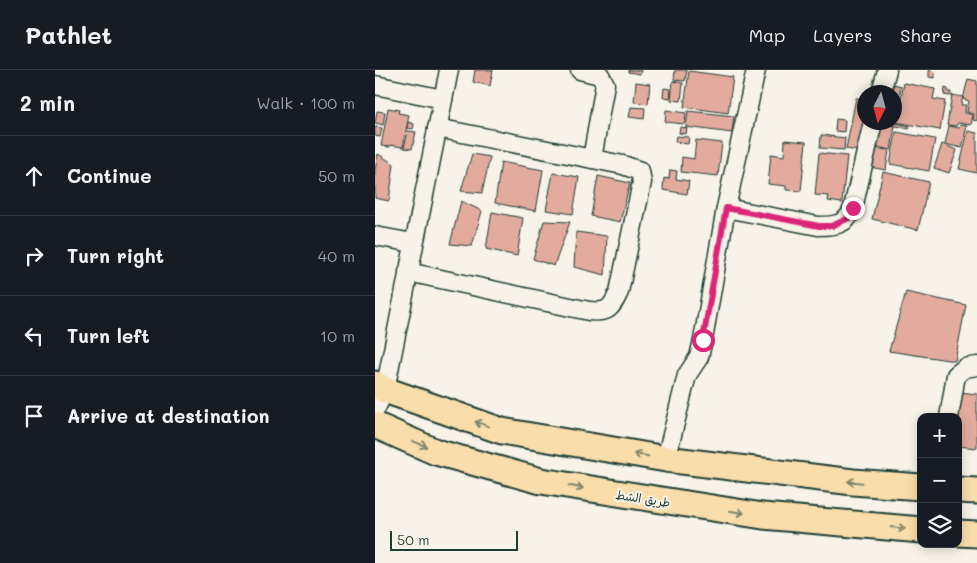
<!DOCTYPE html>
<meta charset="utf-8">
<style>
body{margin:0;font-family:Mali,"Playpen Sans Arabic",sans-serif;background:#20242c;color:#f1f3f6}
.controls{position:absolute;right:15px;bottom:15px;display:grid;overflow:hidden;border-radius:10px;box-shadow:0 2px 12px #0003}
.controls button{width:45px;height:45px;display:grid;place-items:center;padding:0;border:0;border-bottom:1px solid #363941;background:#171b24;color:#f1f3f6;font:25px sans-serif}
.compass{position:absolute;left:482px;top:15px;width:45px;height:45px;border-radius:50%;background:#171b24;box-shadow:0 2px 12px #0003;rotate:186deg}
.scale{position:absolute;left:15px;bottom:12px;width:128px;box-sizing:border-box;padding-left:5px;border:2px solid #1f3d34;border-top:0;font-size:14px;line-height:18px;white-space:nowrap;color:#1f3d34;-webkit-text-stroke:4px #f7f3e8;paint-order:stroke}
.stop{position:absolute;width:15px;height:15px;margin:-11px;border:4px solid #db2777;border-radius:50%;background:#fff}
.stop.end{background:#db2777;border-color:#fff;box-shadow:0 1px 5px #0008}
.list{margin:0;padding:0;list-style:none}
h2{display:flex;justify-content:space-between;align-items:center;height:65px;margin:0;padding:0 20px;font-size:21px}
h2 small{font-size:16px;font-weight:400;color:#9ea1a6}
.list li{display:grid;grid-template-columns:32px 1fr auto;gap:15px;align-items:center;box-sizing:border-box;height:80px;padding:0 20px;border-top:1px solid #363941}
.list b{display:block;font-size:19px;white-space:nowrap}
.list em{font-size:16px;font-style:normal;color:#9ea1a6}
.icon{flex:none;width:28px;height:28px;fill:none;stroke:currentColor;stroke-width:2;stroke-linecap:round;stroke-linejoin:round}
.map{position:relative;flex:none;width:602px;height:493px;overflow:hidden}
header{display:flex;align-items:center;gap:30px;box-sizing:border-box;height:70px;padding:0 25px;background:#171b24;border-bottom:1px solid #363941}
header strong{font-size:24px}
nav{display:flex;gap:28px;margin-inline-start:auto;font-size:18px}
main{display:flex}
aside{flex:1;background:#171b24}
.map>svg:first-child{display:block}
</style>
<header>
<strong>Pathlet</strong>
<nav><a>Map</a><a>Layers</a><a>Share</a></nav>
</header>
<main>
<aside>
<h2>2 min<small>Walk · 100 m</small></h2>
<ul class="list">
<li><svg class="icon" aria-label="ahead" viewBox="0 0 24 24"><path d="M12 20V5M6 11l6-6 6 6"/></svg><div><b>Continue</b></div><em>50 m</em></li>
<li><svg class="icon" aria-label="right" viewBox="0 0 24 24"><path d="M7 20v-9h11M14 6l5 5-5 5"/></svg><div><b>Turn right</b></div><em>40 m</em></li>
<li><svg class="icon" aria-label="left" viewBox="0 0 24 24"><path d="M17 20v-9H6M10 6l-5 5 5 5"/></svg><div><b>Turn left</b></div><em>10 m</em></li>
<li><svg class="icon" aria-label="arrive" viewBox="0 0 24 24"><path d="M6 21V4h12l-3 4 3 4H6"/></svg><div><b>Arrive at destination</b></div></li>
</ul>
</aside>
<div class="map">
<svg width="602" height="493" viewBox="0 0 602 493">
<rect width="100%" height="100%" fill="#f7f3e8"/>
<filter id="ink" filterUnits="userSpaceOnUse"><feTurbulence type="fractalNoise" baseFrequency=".02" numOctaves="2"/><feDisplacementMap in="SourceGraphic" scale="10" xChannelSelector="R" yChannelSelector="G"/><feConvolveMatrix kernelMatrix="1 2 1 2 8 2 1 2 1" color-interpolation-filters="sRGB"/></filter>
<g filter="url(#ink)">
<g fill="#e3aa9e" stroke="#1f3d34">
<path d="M100,0H118L115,16L98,12Z"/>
<path d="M253,0H266L265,4L253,2Z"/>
<path d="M300,0H312L310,11L299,10Z"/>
<path d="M554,0L560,2V8L554,7Z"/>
<path d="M314,1L358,7L353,43L309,37Z"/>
<path d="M593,9L602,11V51L598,50L599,44L592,42L594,31L588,29Z"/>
<path d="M298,11L308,13L306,31L296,30Z"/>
<path d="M261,12L275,14L273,34L259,32Z"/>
<path d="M529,13L560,19L558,29L570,31L565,60L521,52Z"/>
<path d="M519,14L526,16L520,53L535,56L534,59L513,54L520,52V22H518Z"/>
<path d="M289,18L296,19L295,28L288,27Z"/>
<path d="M570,18L573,19V22H576L575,26L569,25Z"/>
<path d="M577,25L588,27L586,35H591L590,43L598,45L596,55L583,53L581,56L572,55Z"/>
<path d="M481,28L490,29V52L484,81L471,79Z"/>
<path d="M256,37L270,38L269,49L254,47Z"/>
<path d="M13,38L24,40L23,43L34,45L28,77L15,75V77L6,76Z"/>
<path d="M291,40L311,43L310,54L290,52Z"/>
<path d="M2,41L10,42L8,55L0,53Z"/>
<path d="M313,41L359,46L357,63L311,57Z"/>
<path d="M461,49L470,50L469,62L460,61Z"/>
<path d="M33,52L39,54L38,59L32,58Z"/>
<path d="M501,53L520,56L516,80L497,76Z"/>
<path d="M585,55L592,56L587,78L570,74L574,56L584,58Z"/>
<path d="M0,57L7,58L5,67L0,66Z"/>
<path d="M305,57L312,58L311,64L304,63Z"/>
<path d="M33,61L41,62L37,79L29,78Z"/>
<path d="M593,61L602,63V103L584,99Z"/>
<path d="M521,62L560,69L554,101L515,94Z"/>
<path d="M446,65L470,68L469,80L445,78Z"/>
<path d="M301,66L314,67L313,74L300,72Z"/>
<path d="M321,70L347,73L343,106L306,102L307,87L319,89Z"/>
<path d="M410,70L431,72L426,121L411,120V116L393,114L396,84L409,86Z"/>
<path d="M567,74L582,80L574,103L559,98Z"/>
<path d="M497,78L514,80L511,100L494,97Z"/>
<path d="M444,83L472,86L467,133L453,131L454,126L440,125Z"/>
<path d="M3,84L19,94L14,131L0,128V100Z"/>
<path d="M97,84L115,87L107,123L86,121Z"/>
<path d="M126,92L168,100L161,141L120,133Z"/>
<path d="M295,100L302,101L301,109L314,111L312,124L288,120L289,108L294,109Z"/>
<path d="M508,102L554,112L543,160L497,149Z"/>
<path d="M178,103L204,107L198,144L171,140Z"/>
<path d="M223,106L255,113L245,152L216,146Z"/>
<path d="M86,131L107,141L97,176L75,174Z"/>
<path d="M117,142L148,148L142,186L111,179Z"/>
<path d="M169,151L195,152L179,196L158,189Z"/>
<path d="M201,162L232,166L230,205L199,197Z"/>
<path d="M531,222L591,235L580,291L514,281Z"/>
<path d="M585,322L602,324V378L583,376V347H580Z"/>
</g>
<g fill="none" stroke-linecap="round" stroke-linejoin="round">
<defs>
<g id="minor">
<path d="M205,0L225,5L230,14L217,89"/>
<path d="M0,15L68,29"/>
<path d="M506,22L512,0"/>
<path d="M351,138L443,156C460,156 472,155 478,138L498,52"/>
<path d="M0,166L38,173"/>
<path d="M33,202L214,241C233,243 236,239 244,222L267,112L265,101L248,95L62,58"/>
<path d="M0,340L10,320L74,0"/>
<path d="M574,347L581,305L590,298L602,296"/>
<path d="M291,389L312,305L324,287L328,270L351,138L381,0"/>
</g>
<g id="highway">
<path d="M0,314L10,320L127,361L291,389L478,412L546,417"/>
<path d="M0,355L61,382L166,411L388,446L546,460"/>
<path d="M583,420L602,421"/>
<path d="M583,463L602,464"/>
</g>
</defs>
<use href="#minor" stroke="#1f3d34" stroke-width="21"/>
<use href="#highway" stroke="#1f3d34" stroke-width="29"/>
<use href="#minor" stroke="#f7f3e8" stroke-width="18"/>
<use href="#highway" stroke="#f9deab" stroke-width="25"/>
</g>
<defs><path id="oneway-shaft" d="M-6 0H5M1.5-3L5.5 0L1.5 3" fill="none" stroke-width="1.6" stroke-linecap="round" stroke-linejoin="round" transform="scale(1.25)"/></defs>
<g stroke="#81856a">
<use href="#oneway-shaft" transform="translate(107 354) rotate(-160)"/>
<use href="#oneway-shaft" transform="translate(45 374) rotate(23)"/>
<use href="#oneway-shaft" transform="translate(266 385) rotate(-171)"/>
<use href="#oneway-shaft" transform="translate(480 412) rotate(-174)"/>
<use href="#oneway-shaft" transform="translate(201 417) rotate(10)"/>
<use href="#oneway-shaft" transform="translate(362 442) rotate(9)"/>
<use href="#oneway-shaft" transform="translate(523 458) rotate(5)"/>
</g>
</g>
<g fill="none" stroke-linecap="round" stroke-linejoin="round" filter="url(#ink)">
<path stroke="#db2777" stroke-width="6" d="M328,270L351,138L444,156H457L474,148L478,138"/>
</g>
<g text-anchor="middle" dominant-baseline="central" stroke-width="4" stroke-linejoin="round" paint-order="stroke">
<g font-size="12" fill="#1f3d34" stroke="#f7f3e8">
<text transform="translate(268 428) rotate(9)">طريق الشط</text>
</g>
</g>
</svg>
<div class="controls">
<button>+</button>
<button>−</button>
<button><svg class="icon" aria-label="layers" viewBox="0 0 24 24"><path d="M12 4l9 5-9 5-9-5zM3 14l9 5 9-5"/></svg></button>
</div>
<svg class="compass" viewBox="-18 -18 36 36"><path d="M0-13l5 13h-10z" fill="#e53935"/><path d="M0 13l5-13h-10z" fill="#9ea1a6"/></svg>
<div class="scale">50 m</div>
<div class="stop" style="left:328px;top:270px"></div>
<div class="stop end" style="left:478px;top:138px"></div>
</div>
</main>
